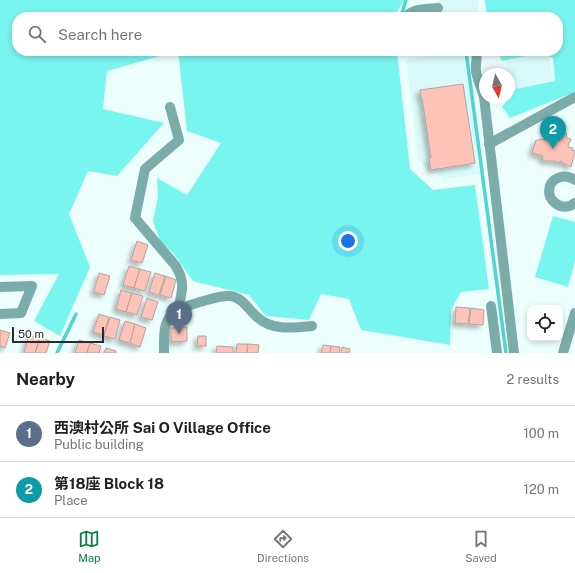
<!DOCTYPE html>
<meta charset="utf-8">
<style>
body{margin:0;font-family:"Public Sans","Noto Sans TC",sans-serif;background:#f6f6f6;color:#202124}
.controls{position:absolute;right:12px;bottom:12px;display:grid;overflow:hidden;border-radius:8px;box-shadow:0 2px 6px #0003}
.controls button{width:36px;height:36px;display:grid;place-items:center;padding:0;border:0;border-bottom:1px solid #e0e0e0;background:#fff;color:#202124;font:20px sans-serif}
.compass{position:absolute;left:479px;top:68px;width:36px;height:36px;border-radius:50%;background:#fff;box-shadow:0 2px 6px #0003;rotate:172deg}
.scale{position:absolute;left:12px;bottom:10px;width:92px;box-sizing:border-box;padding-left:4px;border:2px solid #252e2d;border-top:0;font-size:11px;line-height:14px;white-space:nowrap;color:#252e2d;-webkit-text-stroke:3px #fff;paint-order:stroke}
.you{position:absolute;left:348px;top:241px;width:14px;height:14px;margin:-10px;border:3px solid #fff;border-radius:50%;background:#1a73e8;box-shadow:0 0 0 6px #1a73e833}
.badge{display:grid;place-items:center;width:26px;height:26px;border-radius:50%;background:#0b8043;color:#fff;font-size:13px;font-weight:700}
.pin{position:absolute;translate:-50% -33px;filter:drop-shadow(0 1px 2px #0008)}
.pin::after{content:'';position:absolute;top:21px;width:14px;height:12px;background:inherit;clip-path:polygon(0 0,100% 0,50% 100%)}
.list{margin:0;padding:0;list-style:none}
h2{display:flex;justify-content:space-between;align-items:center;height:52px;margin:0;padding:0 16px;font-size:17px}
h2 small{font-size:13px;font-weight:400;color:#757577}
.list li{display:grid;grid-template-columns:26px 1fr auto;gap:12px;align-items:center;box-sizing:border-box;height:56px;padding:0 16px;border-top:1px solid #e0e0e0}
.list b{display:block;font-size:15px;white-space:nowrap}
.list p{margin:0;font-size:13px;white-space:nowrap;color:#757577}
.list em{font-size:13px;font-style:normal;color:#757577}
.icon{flex:none;width:22px;height:22px;fill:none;stroke:currentColor;stroke-width:2;stroke-linecap:round;stroke-linejoin:round}
.map{position:relative;flex:none;width:575px;height:353px;overflow:hidden}
.search{position:absolute;background:#fff;box-shadow:0 2px 6px #0003;left:12px;right:12px;top:12px;height:44px;display:flex;align-items:center;gap:10px;box-sizing:border-box;padding:0 14px;border-radius:16px;color:#757577;font-size:15px}
.sheet{height:164px;background:#fff}
nav{display:flex;justify-content:space-around;align-items:center;box-sizing:border-box;height:56px;border-top:1px solid #e0e0e0;background:#fff;font-size:11px;color:#757577}
nav a{display:grid;justify-items:center;gap:2px}
nav .on{color:#0b8043}
.map>svg:first-child{display:block}
</style>
<div class="map">
<svg width="575" height="353" viewBox="0 0 575 353">
<defs>
<filter id="shadow"><feDropShadow dx="-3.5" dy="3.5" stdDeviation="2" flood-color="#0004"/></filter>
</defs>
<rect width="100%" height="100%" fill="#ecfffd"/>
<g fill="#d9faf8">
<path d="M438,0H479L478,15L438,17Z"/>
<path d="M449,51H462L467,55L483,174L444,179L434,172H430L419,161L406,60Z"/>
<path d="M549,51L553,85L510,91L509,74H508L505,55Z"/>
</g>
<g fill="#79f5f0">
<path d="M0,0H404L394,17H17V51H178L107,71L103,109L164,123L117,176L88,171L69,214L90,267L60,336L34,321L59,274L0,275Z"/>
<path d="M485,0H575V92L510,118L502,107L516,89L555,81L553,58L541,53L502,61L497,51H558V17H487Z"/>
<path d="M178,51H397L410,169L433,190L475,185L489,289L461,292L451,310L450,345L361,330L349,299L321,294L309,320L266,316L249,295L193,281L174,254L160,241L153,221L158,197L157,178L187,195L221,143L187,131Z"/>
<path d="M553,216L575,222V262L568,287L535,277Z"/>
</g>
<g fill="none" stroke-linecap="round" stroke-linejoin="round">
<g stroke="#4fd4cf" stroke-width="3.5">
<path d="M401,16L406,0"/>
<path d="M404,51C414,57 425,53 435,51"/>
<path d="M466,51L506,353"/>
<path d="M57,353L76,314"/>
</g>
</g>
<g fill="#fdc3b9" stroke="#b6a29e" filter="url(#shadow)">
<path d="M463,84L475,163L431,170L429,158H431L422,98H421L420,90Z"/>
<path d="M555,130L566,133L567,138L571,139L570,142H569L568,147L573,148L572,150L575,151L571,167L560,161V163L554,161H545L542,159L543,156L532,153L536,140H539L540,139L546,140L548,135L546,134L548,131L552,133L554,132Z"/>
<path d="M137,241L148,245L142,263L131,260Z"/>
<path d="M129,266L140,269L134,288L123,285Z"/>
<path d="M140,269L151,272L145,291L134,288Z"/>
<path d="M99,273L110,276L104,295L94,292Z"/>
<path d="M155,273L165,276L159,295L149,292Z"/>
<path d="M166,276L176,280L171,298L160,295Z"/>
<path d="M121,290L132,293L126,312L116,309Z"/>
<path d="M132,293L143,296L137,315L126,312Z"/>
<path d="M147,298L158,302L152,320L141,317Z"/>
<path d="M456,307L470,308L468,324L455,323Z"/>
<path d="M471,308L484,310L483,325L469,324Z"/>
<path d="M99,314L109,317L104,335L93,332Z"/>
<path d="M110,317L120,320L115,339L104,336Z"/>
<path d="M125,321L135,324L130,343L119,340Z"/>
<path d="M135,324L146,328L140,347L130,343Z"/>
<path d="M187,327V341L171,342V328Z"/>
<path d="M0,330L10,333L5,348L0,346Z"/>
<path d="M29,335L40,338L35,353H24Z"/>
<path d="M198,336H206V346H197Z"/>
<path d="M40,338L50,341L46,353H35Z"/>
<path d="M79,340L90,343L87,353H75Z"/>
<path d="M90,343L101,346L99,353H87Z"/>
<path d="M237,344H248L247,353H236Z"/>
<path d="M248,344L259,345L258,353H247Z"/>
<path d="M323,345L331,346L330,353H321Z"/>
<path d="M217,346L233,347V353H216Z"/>
<path d="M331,346L340,347L339,353H330Z"/>
<path d="M342,347L350,349L349,353H341Z"/>
<path d="M106,348L116,351V353H104Z"/>
</g>
<g fill="none" stroke-linecap="round" stroke-linejoin="round">
<g stroke="#7caca9" stroke-width="10">
<path d="M405,17C414,8 426,9 438,8"/>
<path d="M476,51C478,58 475,64 476,71C477,80 482,88 484,97L514,353"/>
<path d="M489,144L575,97"/>
<path d="M575,180C565,173 550,177 549,191C549,201 560,209 569,206C571,206 573,204 575,203"/>
<path d="M0,287L32,286L21,313L0,314"/>
<path d="M491,306L497,353"/>
<path d="M178,309C192,305 216,295 230,296C242,297 248,309 256,316C271,331 293,328 312,326"/>
<path d="M164,353C164,337 162,318 178,309C182,292 186,282 175,265L135,218L145,169L179,140L170,107"/>
<path d="M563,353L575,313"/>
</g>
</g>
</svg>
<div class="controls">
<button><svg class="icon" aria-label="locate" viewBox="0 0 24 24"><circle cx="12" cy="12" r="6"/><path d="M12 2v4M12 18v4M2 12h4M18 12h4"/></svg></button>
</div>
<svg class="compass" viewBox="-18 -18 36 36"><path d="M0-13l5 13h-10z" fill="#e53935"/><path d="M0 13l5-13h-10z" fill="#757577"/></svg>
<div class="scale">50 m</div>
<div class="you"></div>
<div class="pin badge" style="left:179px;top:334px;background:#5c6f8a">1</div>
<div class="pin badge" style="left:553px;top:149px;background:#0f9aa8">2</div>
<div class="search"><svg class="icon" aria-label="search" viewBox="0 0 24 24"><circle cx="10" cy="10" r="6"/><path d="M15 15l6 6"/></svg>Search here</div>
</div>
<section class="sheet">
<h2>Nearby<small>2 results</small></h2>
<ul class="list">
<li><span class="badge" style="background:#5c6f8a">1</span><div><b>西澳村公所 Sai O Village Office</b><p>Public building</p></div><em>100 m</em></li>
<li><span class="badge" style="background:#0f9aa8">2</span><div><b>第18座 Block 18</b><p>Place</p></div><em>120 m</em></li>
</ul>
</section>
<nav>
<a class="on"><svg class="icon" aria-label="map" viewBox="0 0 24 24"><path d="M3 6l6-2 6 2 6-2v14l-6 2-6-2-6 2zM9 4v14M15 6v14"/></svg>Map</a>
<a><svg class="icon" aria-label="directions" viewBox="0 0 24 24"><path d="M12 3l9 9-9 9-9-9zM9 14v-3h6M13 9l2 2-2 2"/></svg>Directions</a>
<a><svg class="icon" aria-label="saved" viewBox="0 0 24 24"><path d="M7 4h10v16l-5-4-5 4z"/></svg>Saved</a>
</nav>
